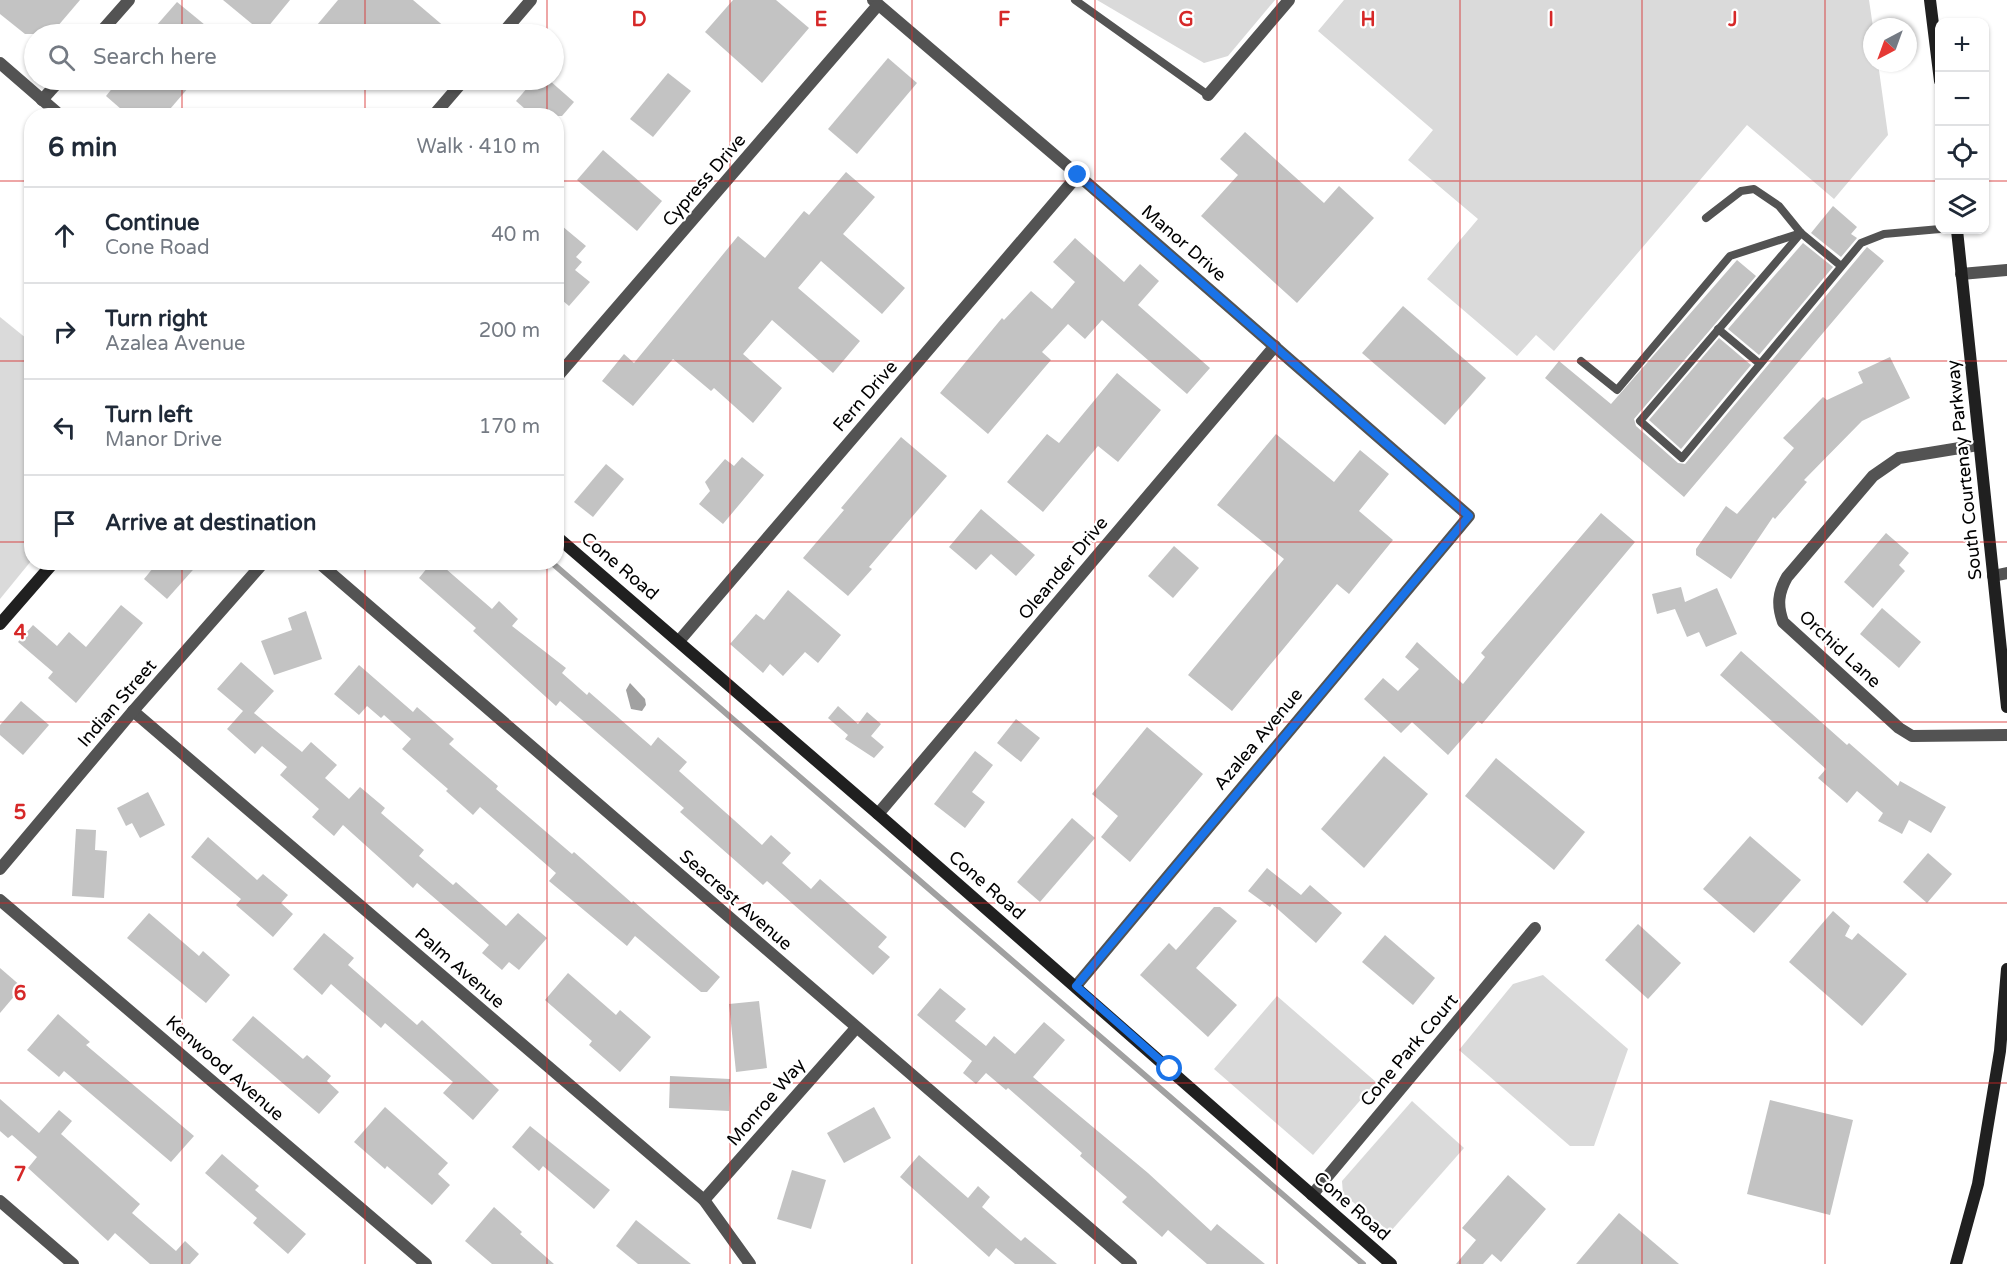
<!DOCTYPE html>
<meta charset="utf-8">
<style>
body{margin:0;font-family:"Varela Round",sans-serif;background:#f6f6f7;color:#1f2937}
.controls{position:absolute;right:18px;top:18px;display:grid;overflow:hidden;border-radius:12px;box-shadow:0 2px 4px #0004}
.controls button{width:54px;height:54px;display:grid;place-items:center;padding:0;border:0;border-bottom:2px solid #e0e1e3;background:#fff;color:#1f2937;font:30px sans-serif}
.compass{position:absolute;left:1863px;top:18px;width:54px;height:54px;border-radius:50%;background:#fff;box-shadow:0 2px 4px #0004;rotate:221deg}
.stop{position:absolute;width:18px;height:18px;margin:-14px;border:4px solid #1a73e8;border-radius:50%;background:#fff}
.stop.end{background:#1a73e8;border-color:#fff;box-shadow:0 2px 6px #0008}
.list{margin:0;padding:0;list-style:none}
h2{display:flex;justify-content:space-between;align-items:center;height:78px;margin:0;padding:0 24px;font-size:26px}
h2 small{font-size:20px;font-weight:400;color:#747a83}
.list li{display:grid;grid-template-columns:39px 1fr auto;gap:18px;align-items:center;box-sizing:border-box;height:96px;padding:0 24px;border-top:2px solid #e0e1e3}
.list b{display:block;font-size:22px;white-space:nowrap}
.list p{margin:0;font-size:20px;white-space:nowrap;color:#747a83}
.list em{font-size:20px;font-style:normal;color:#747a83}
.icon{flex:none;width:33px;height:33px;fill:none;stroke:currentColor;stroke-width:2;stroke-linecap:round;stroke-linejoin:round}
.map{position:relative;flex:none;width:2007px;height:1264px;overflow:hidden}
.search{position:absolute;background:#fff;box-shadow:0 2px 4px #0004;left:24px;top:24px;width:540px;height:66px;display:flex;align-items:center;gap:15px;box-sizing:border-box;padding:0 21px;border-radius:33px;color:#747a83;font-size:22px}
.panel{position:absolute;background:#fff;box-shadow:0 2px 4px #0004;left:24px;top:108px;width:540px;height:462px;border-radius:24px}
.map>svg:first-child{display:block}
</style>
<div class="map">
<svg width="2007" height="1264" viewBox="0 0 2007 1264">
<rect width="100%" height="100%" fill="#fff"/>
<g fill="#dadada">
<path d="M1097,0H1275L1228,56L1204,63Z"/>
<path d="M1344,0H1869L1873,27L1872,63H1878L1888,135L1834,199L1747,125L1554,351L1536,335L1517,356L1427,279L1478,219L1408,160L1433,130L1318,31Z"/>
<path d="M0,317L32,343L31,561L0,599Z"/>
<path d="M1543,975L1628,1049L1594,1146H1570L1459,1050L1513,984Z"/>
<path d="M1277,996L1376,1082L1313,1155L1214,1069Z"/>
<path d="M1412,1101L1464,1148L1390,1232L1343,1194L1342,1181Z"/>
</g>
<path fill="#a1a1a1" d="M630,683L645,699L646,705L642,711L631,709L626,690Z"/>
<g fill="none" stroke-linecap="round" stroke-linejoin="round">
<path stroke="#a1a1a1" stroke-width="6" d="M551,562L1363,1264"/>
</g>
<g fill="#c3c3c3">
<path d="M0,0H80L51,34H25L0,14Z"/>
<path d="M223,0H290L263,33Z"/>
<path d="M338,0H413L453,34H327L317,25Z"/>
<path d="M733,0H776L809,28L762,83L705,32Z"/>
<path d="M177,2L216,34H149Z"/>
<path d="M888,58L917,83L857,154L828,129Z"/>
<path d="M668,73L691,91L653,137L630,119Z"/>
<path d="M119,80H195L164,116H129L106,96Z"/>
<path d="M534,80H549L574,102L562,116H533L516,101Z"/>
<path d="M1245,132L1324,203L1339,186L1374,218L1297,303L1201,216L1238,175L1220,159Z"/>
<path d="M603,150L662,201L637,231L577,180Z"/>
<path d="M846,172L875,197L843,234L905,288L882,314L821,261L798,288L860,341L833,373L772,320L743,354L782,388L753,423L714,388L711,391L673,359L633,406L602,381L624,354L634,363L738,236L765,258L804,211L809,215Z"/>
<path d="M1833,206L1857,227L1851,234L1857,238L1841,257L1811,233Z"/>
<path d="M556,221L586,246L576,257L582,262L575,270L590,282L569,306L556,295Z"/>
<path d="M1075,238L1124,282L1140,264L1159,281L1138,305L1210,368L1187,394L1102,320L1085,339L1068,324L1042,352L1051,360L988,434L940,393L1002,318L1004,320L1031,291L1052,309L1075,282L1053,262Z"/>
<path d="M1803,243L1833,267L1759,355L1728,329Z"/>
<path d="M1867,247L1884,261L1684,497L1545,378L1559,361L1611,404L1737,260L1756,276L1634,419L1636,426L1678,463L1685,464Z"/>
<path d="M1403,306L1486,378L1445,425L1362,353Z"/>
<path d="M1719,338L1751,365L1681,449L1649,420Z"/>
<path d="M1890,357L1910,398L1862,421L1804,480L1807,482L1775,519L1773,517L1731,579L1696,555V549L1726,506L1737,514L1794,448L1783,438L1823,397L1827,400L1863,383L1858,372Z"/>
<path d="M1117,373L1161,410L1118,462L1098,446L1043,512L1007,482L1047,434L1059,443Z"/>
<path d="M1276,434L1334,482L1360,450L1389,474L1359,511L1393,540L1349,594L1337,584L1232,711L1188,675L1284,559L1217,505Z"/>
<path d="M901,437L947,476L869,567L872,569L848,596L803,558L844,510L841,508Z"/>
<path d="M742,457L764,475L723,524L699,504L710,491L705,482L725,459L734,466Z"/>
<path d="M606,464L624,479L593,517L574,502Z"/>
<path d="M981,509L1035,555L1016,576L991,554L976,570L949,547Z"/>
<path d="M1601,513L1635,542L1482,724L1478,721L1448,755L1412,722L1401,733L1364,699L1383,678L1398,691L1419,669L1405,657L1417,642L1463,684L1485,657L1481,653Z"/>
<path d="M1886,533L1909,553L1899,565L1905,571L1873,608L1844,582Z"/>
<path d="M1174,546L1199,568L1173,598L1148,576Z"/>
<path d="M158,562H200L167,599L144,579Z"/>
<path d="M432,562H438L492,609L499,601L518,619L512,626L566,668L562,673L587,695L589,692L651,746L658,737L687,762L679,771L734,820L762,845L771,835L791,853L782,863L811,889L820,879L887,937L878,947L890,957L873,975L767,881L763,885L680,812L684,808L616,749L560,701L556,706L473,631L476,628L419,578Z"/>
<path d="M1681,587L1685,602L1717,588L1737,634L1706,647L1699,632L1687,637L1675,609L1657,614L1652,594Z"/>
<path d="M788,590L841,635L818,663L805,652L783,676L770,664L763,673L730,644L756,614L764,620Z"/>
<path d="M121,605L143,623L76,703L48,678L53,672L18,642L33,625L57,646L69,632L86,647Z"/>
<path d="M1882,608L1921,642L1899,668L1860,634Z"/>
<path d="M306,611L322,659L274,675L261,641L292,630L288,618Z"/>
<path d="M1741,651L1847,745L1849,743L1898,786L1900,781L1946,807L1931,833L1909,820L1902,834L1878,821L1883,813L1857,791L1847,803L1818,778L1826,769L1720,675Z"/>
<path d="M241,662L274,691L254,713L302,752L311,742L337,765L325,778L349,799L360,787L385,808L381,813L424,850L419,856L453,885L456,882L506,926L518,913L547,938L519,970L509,962L502,970L482,953L489,945L417,883L413,888L343,825L334,836L312,817L319,809L280,775L287,767L262,746L255,754L227,729L243,711L217,689Z"/>
<path d="M359,665L413,712L417,707L454,739L449,744L498,786L496,789L572,854L574,852L632,903L633,901L720,977L707,992H701L635,936L627,946L549,881L556,873L480,807L473,815L446,791L448,789L402,749L411,739L384,715L381,718L367,706L359,715L334,694Z"/>
<path d="M21,701L49,725L23,755L0,735V725Z"/>
<path d="M838,706L858,724L867,712L881,724L871,736L884,747L874,758L845,739L848,735L828,718Z"/>
<path d="M1016,719L1040,738L1021,762L997,743Z"/>
<path d="M1147,727L1203,774L1130,862L1101,837L1118,816L1092,794Z"/>
<path d="M975,751L993,765L972,792L985,802L965,828L934,804Z"/>
<path d="M1384,756L1428,794L1364,868L1321,829Z"/>
<path d="M1496,758L1585,832L1554,870L1465,796Z"/>
<path d="M148,792L165,825L140,838L132,823L126,826L117,808Z"/>
<path d="M1072,818L1095,838L1040,902L1017,882Z"/>
<path d="M76,829L96,830L95,850L107,851L104,898L72,896Z"/>
<path d="M1750,836L1801,880L1754,933L1703,889Z"/>
<path d="M208,837L257,880L263,874L288,895L281,903L293,914L273,937L236,905L241,899L191,857Z"/>
<path d="M1928,853L1952,874L1927,903L1903,882Z"/>
<path d="M1267,868L1301,895L1310,885L1342,913L1316,943L1272,904L1270,907L1248,891Z"/>
<path d="M1214,907H1220L1237,921L1196,968L1237,1005L1208,1037L1140,975L1169,943L1176,950Z"/>
<path d="M1833,911L1850,926L1845,936L1852,940L1858,933L1907,974L1862,1026L1789,962Z"/>
<path d="M149,913L199,956L203,951L230,975L206,1003L127,938Z"/>
<path d="M1638,924L1681,963L1648,999L1605,960Z"/>
<path d="M324,933L354,958L348,965L417,1025L422,1020L499,1090L473,1120L443,1093L453,1082L385,1023L381,1028L331,984L322,995L293,969Z"/>
<path d="M1385,935L1435,978L1413,1005L1362,962Z"/>
<path d="M0,968L22,987L0,1013Z"/>
<path d="M568,973L616,1015L620,1010L651,1037L620,1072L589,1045L592,1041L545,1000Z"/>
<path d="M940,988L966,1009L955,1021L986,1046L994,1036L1015,1054L1044,1022L1065,1040L1033,1077L1148,1173L1211,1231L1217,1224L1265,1264H1207L1168,1230L1162,1237L1122,1202L1127,1197L1080,1156L1082,1153L1008,1088L1006,1090L986,1073L976,1084L963,1073L972,1061L917,1015Z"/>
<path d="M759,1001L767,1068L736,1072L729,1004Z"/>
<path d="M58,1014L90,1042L86,1045L194,1136L171,1162L64,1071L59,1077L27,1050Z"/>
<path d="M253,1016L303,1059L307,1055L331,1076L327,1081L339,1092L319,1114L232,1040Z"/>
<path d="M670,1076L730,1079L729,1111L669,1108Z"/>
<path d="M0,1099L39,1133L59,1110L72,1121L61,1134L140,1204L132,1213L176,1251L185,1241L199,1254L190,1264H150L115,1233L108,1241L28,1168L37,1157L12,1135L8,1138L0,1131Z"/>
<path d="M1770,1100L1853,1120L1830,1215L1747,1194Z"/>
<path d="M385,1107L448,1163L438,1174L450,1185L432,1205L387,1166L385,1169L354,1142Z"/>
<path d="M874,1107L891,1138L844,1163L827,1133Z"/>
<path d="M530,1126L610,1190L594,1209L543,1166L539,1171L512,1147Z"/>
<path d="M222,1154L259,1186L255,1190L306,1234L288,1254L253,1223L257,1218L205,1173Z"/>
<path d="M919,1155L968,1198L978,1186L990,1197L982,1207L1021,1241L1025,1237L1057,1264H1015L996,1248L989,1257L900,1177Z"/>
<path d="M792,1170L826,1180L811,1229L777,1219Z"/>
<path d="M1508,1175L1546,1209L1501,1262L1492,1254L1483,1264H1456L1476,1240L1462,1228Z"/>
<path d="M494,1207L522,1232L520,1234L554,1264H492L465,1241Z"/>
<path d="M1619,1213L1679,1264H1576Z"/>
<path d="M636,1220L691,1264H638L616,1246Z"/>
</g>
<g fill="none" stroke-linecap="round" stroke-linejoin="round">
<g stroke="#535353" stroke-width="8">
<path d="M1075,0L1208,95"/>
<path d="M1706,218L1741,191L1754,189L1779,206L1801,233L1841,266"/>
<path d="M1801,233L1640,421L1682,458L1861,243L1884,234L1940,229"/>
<path d="M1718,329L1760,364"/>
<path d="M1581,361L1617,390L1730,256L1801,233"/>
</g>
<g stroke="#535353" stroke-width="12">
<path d="M873,0L1078,175L1469,516L1076,986"/>
<path d="M99,34L129,0"/>
<path d="M502,34L531,0"/>
<path d="M0,63L61,116"/>
<path d="M1208,95L1289,0"/>
<path d="M42,100L60,80"/>
<path d="M433,116L464,80"/>
<path d="M1961,274L2007,270"/>
<path d="M556,378L878,5"/>
<path d="M1978,445L1899,458L1873,476L1787,577C1778,593 1777,605 1783,622L1899,728L1912,736L2007,735"/>
<path d="M318,562L1131,1264"/>
<path d="M1993,576L2007,573"/>
<path d="M679,641L1078,175"/>
<path d="M133,711L704,1200L750,1264"/>
<path d="M878,814L1275,346"/>
<path d="M0,869L133,711L264,562"/>
<path d="M0,900L426,1264"/>
<path d="M1312,1195L1535,928"/>
<path d="M704,1200L856,1028"/>
<path d="M0,1201L73,1264"/>
</g>
<g stroke="#202020" stroke-width="12">
<path d="M1930,0L1940,81"/>
<path d="M1957,230L2007,707"/>
<path d="M556,536L878,814L1391,1264"/>
<path d="M0,624L54,562"/>
<path d="M1956,1264L1978,1184L2000,1051L2007,969"/>
</g>
</g>
<g fill="none" stroke-linecap="round" stroke-linejoin="round">
<path stroke="#1a73e8" stroke-width="8" d="M1078,175L1469,516L1076,986L1170,1069"/>
</g>
<path fill="none" stroke="#d62828" stroke-width="1.5" stroke-opacity="0.55" d="M182,0V34M365,0V34M547,0V34M730,0V1264M912,0V1264M1095,0V1264M1277,0V1264M1460,0V1264M1642,0V1264M1825,0V1264M182,80V116M365,80V116M547,80V116M0,181H32M556,181H1940M1984,181H2007M0,361H32M556,361H2007M0,542H32M556,542H2007M182,562V1264M365,562V1264M547,562V1264M0,722H2007M0,903H2007M0,1083H2007"/>
<g text-anchor="middle" dominant-baseline="central" stroke-width="4.5" stroke-linejoin="round" paint-order="stroke">
<g font-size="18" fill="#000" stroke="#fff">
<text transform="translate(704 180) rotate(-49)">Cypress Drive</text>
<text transform="translate(1184 243) rotate(41)">Manor Drive</text>
<text transform="translate(865 396) rotate(-49)">Fern Drive</text>
<text transform="translate(1964 470) rotate(-96)">South Courtenay Parkway</text>
<text transform="translate(620 566) rotate(40)">Cone Road</text>
<text transform="translate(1063 568) rotate(-50)">Oleander Drive</text>
<text transform="translate(1840 649) rotate(43)">Orchid Lane</text>
<text transform="translate(117 703) rotate(-49)">Indian Street</text>
<text transform="translate(1258 739) rotate(-50)">Azalea Avenue</text>
<text transform="translate(987 885) rotate(41)">Cone Road</text>
<text transform="translate(736 900) rotate(41)">Seacrest Avenue</text>
<text transform="translate(460 968) rotate(41)">Palm Avenue</text>
<text transform="translate(1409 1050) rotate(-50)">Cone Park Court</text>
<text transform="translate(225 1068) rotate(41)">Kenwood Avenue</text>
<text transform="translate(766 1102) rotate(-49)">Monroe Way</text>
<text transform="translate(1352 1206) rotate(41)">Cone Road</text>
</g>
</g>
<g font-size="20" text-anchor="middle" font-weight="bold" fill="#d62828" stroke="#fff" stroke-width="4.5" stroke-linejoin="round" paint-order="stroke">
<text x="639" y="26">D</text>
<text x="821" y="26">E</text>
<text x="1004" y="26">F</text>
<text x="1186" y="26">G</text>
<text x="1368" y="26">H</text>
<text x="1551" y="26">I</text>
<text x="1733" y="26">J</text>
<text x="20" y="639">4</text>
<text x="20" y="819">5</text>
<text x="20" y="1000">6</text>
<text x="20" y="1181">7</text>
</g>
</svg>
<div class="controls">
<button>+</button>
<button>−</button>
<button><svg class="icon" aria-label="locate" viewBox="0 0 24 24"><circle cx="12" cy="12" r="6"/><path d="M12 2v4M12 18v4M2 12h4M18 12h4"/></svg></button>
<button><svg class="icon" aria-label="layers" viewBox="0 0 24 24"><path d="M12 4l9 5-9 5-9-5zM3 14l9 5 9-5"/></svg></button>
</div>
<svg class="compass" viewBox="-18 -18 36 36"><path d="M0-13l5 13h-10z" fill="#e53935"/><path d="M0 13l5-13h-10z" fill="#747a83"/></svg>
<div class="stop" style="left:1170px;top:1069px"></div>
<div class="stop end" style="left:1078px;top:175px"></div>
<div class="search"><svg class="icon" aria-label="search" viewBox="0 0 24 24"><circle cx="10" cy="10" r="6"/><path d="M15 15l6 6"/></svg>Search here</div>
<section class="panel">
<h2>6 min<small>Walk · 410 m</small></h2>
<ul class="list">
<li><svg class="icon" aria-label="ahead" viewBox="0 0 24 24"><path d="M12 20V5M6 11l6-6 6 6"/></svg><div><b>Continue</b><p>Cone Road</p></div><em>40 m</em></li>
<li><svg class="icon" aria-label="right" viewBox="0 0 24 24"><path d="M7 20v-9h11M14 6l5 5-5 5"/></svg><div><b>Turn right</b><p>Azalea Avenue</p></div><em>200 m</em></li>
<li><svg class="icon" aria-label="left" viewBox="0 0 24 24"><path d="M17 20v-9H6M10 6l-5 5 5 5"/></svg><div><b>Turn left</b><p>Manor Drive</p></div><em>170 m</em></li>
<li><svg class="icon" aria-label="arrive" viewBox="0 0 24 24"><path d="M6 21V4h12l-3 4 3 4H6"/></svg><div><b>Arrive at destination</b></div></li>
</ul>
</section>
</div>
